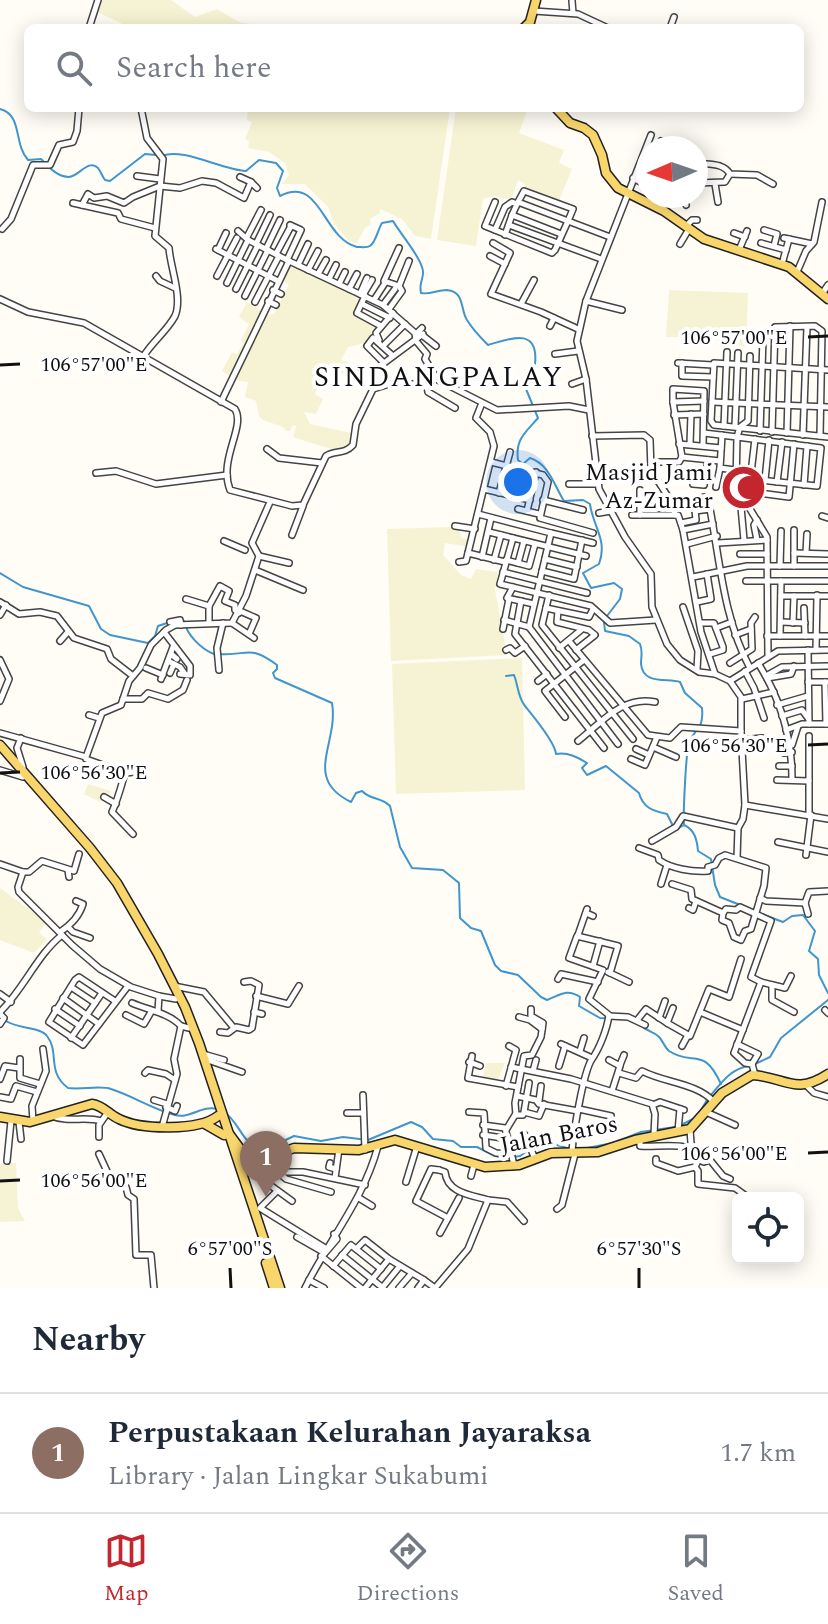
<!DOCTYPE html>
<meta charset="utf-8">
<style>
body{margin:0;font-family:Spectral,serif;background:#f6f6f7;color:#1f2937}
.controls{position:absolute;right:24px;bottom:24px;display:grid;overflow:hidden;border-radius:12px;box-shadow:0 4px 20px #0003}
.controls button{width:72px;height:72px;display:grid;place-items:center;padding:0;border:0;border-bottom:2px solid #e0e1e3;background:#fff;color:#1f2937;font:40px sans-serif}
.compass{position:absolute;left:636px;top:136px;width:72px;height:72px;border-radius:50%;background:#fff;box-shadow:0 4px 20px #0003;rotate:268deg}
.you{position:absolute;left:518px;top:482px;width:28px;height:28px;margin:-20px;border:6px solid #fff;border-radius:50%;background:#1a73e8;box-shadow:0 0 0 12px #1a73e833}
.badge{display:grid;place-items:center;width:52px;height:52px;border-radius:50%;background:#c4262e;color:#fff;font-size:26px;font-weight:700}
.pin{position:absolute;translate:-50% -66px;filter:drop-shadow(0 2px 4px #0008)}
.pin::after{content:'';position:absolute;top:42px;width:28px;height:24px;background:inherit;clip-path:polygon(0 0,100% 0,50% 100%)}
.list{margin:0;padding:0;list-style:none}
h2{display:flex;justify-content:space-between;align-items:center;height:104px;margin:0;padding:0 32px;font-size:34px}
h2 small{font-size:26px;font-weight:400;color:#747a83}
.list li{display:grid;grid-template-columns:52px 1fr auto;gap:24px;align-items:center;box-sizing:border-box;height:120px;padding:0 32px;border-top:2px solid #e0e1e3}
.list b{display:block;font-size:30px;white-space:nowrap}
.list p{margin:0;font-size:26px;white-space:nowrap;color:#747a83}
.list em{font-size:26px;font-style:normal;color:#747a83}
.icon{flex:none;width:44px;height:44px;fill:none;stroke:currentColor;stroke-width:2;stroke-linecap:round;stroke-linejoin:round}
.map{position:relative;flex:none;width:828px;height:1288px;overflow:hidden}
.search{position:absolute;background:#fff;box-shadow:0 4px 20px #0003;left:24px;right:24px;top:24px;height:88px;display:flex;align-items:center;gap:20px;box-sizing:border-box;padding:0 28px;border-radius:12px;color:#747a83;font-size:30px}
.sheet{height:224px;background:#fff}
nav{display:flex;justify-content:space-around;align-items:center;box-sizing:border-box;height:112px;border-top:2px solid #e0e1e3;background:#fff;font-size:22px;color:#747a83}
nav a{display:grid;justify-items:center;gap:4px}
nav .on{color:#c4262e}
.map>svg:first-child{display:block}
</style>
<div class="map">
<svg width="828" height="1288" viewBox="0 0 828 1288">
<rect width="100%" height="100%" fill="#fffdf5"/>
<g fill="#f6f3d4">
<path d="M99,0H171L195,17L217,9L239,22L272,28H124L121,23L95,11Z"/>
<path d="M248,108H450L431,239L415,236L402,219L380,209V213L370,219L371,224L365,228L357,243L349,241L334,224L328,207L305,184H282L289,175L285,163L269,152L248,148L249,141L245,139L252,122L247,120Z"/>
<path d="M456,108H528L519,133L564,150L559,163L572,169L558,203L523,190L525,184L518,180L511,200L494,196L483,199L476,246L437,240Z"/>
<path d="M290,265L362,297L354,316L379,327L365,343L348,347L341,360L351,363L347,373L338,374V378H334L324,374L315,394L323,399L316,414L304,412L310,424L351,433V440L347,446L337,451L293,437L296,426L293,425L290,431H286L283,427L263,420L259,416L256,401L245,397L248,382L239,381L222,371L232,352L237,354L243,343L241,340L249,324L239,317L247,302L268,315L274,314L289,285L281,279Z"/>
<path d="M669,290L748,293L746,347L701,337H666Z"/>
<path d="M451,527L460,528L461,538L470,540L469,547L445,543L443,555L461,575L471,579L476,569L498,572L495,590L507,655L391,661L387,529Z"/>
<path d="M522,658L525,790L396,794L392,664Z"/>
<path d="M88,784L111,791L107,798L104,796L100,802L84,794Z"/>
<path d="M0,888L46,922L39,933L47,939L34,953L0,940Z"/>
<path d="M486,1063H505L496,1084L482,1081Z"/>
<path d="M16,1163L18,1208L25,1221L0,1222V1164Z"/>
</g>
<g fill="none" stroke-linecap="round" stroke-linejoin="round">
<g stroke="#3f96cf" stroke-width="2">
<path d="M0,109C23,115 13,143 28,160L41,159C49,167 56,176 68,177C78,178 88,158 98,168C101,172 102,176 105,180L110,181L145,154L156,155"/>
<path d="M162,156C182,147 222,170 246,171L259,160L276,163L283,171L277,188L280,196C321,175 322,238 357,247C361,247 367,248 370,246C376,242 378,229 382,223L393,221C399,232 425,262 423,274C422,282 419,284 421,293C430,295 437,290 447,290C465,292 460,309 467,320C473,330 480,337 488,345C509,339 539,326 535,364C534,373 527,380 526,389L538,418C526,432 515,439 518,460L523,464L530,458C549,464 554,485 564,501L583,500L590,504C593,527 608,540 599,564L583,573L591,588L614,583L622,589L620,599L607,616"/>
<path d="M0,573L23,587L89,606L101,629L110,635L148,643L155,636L158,626L167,623"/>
<path d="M182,621H184C187,635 201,649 214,654"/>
<path d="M604,622L605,631L629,636L640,644C643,652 641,656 641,664C643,685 667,678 680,682L685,693L702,708C704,730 695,728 689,742C686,752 683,814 684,825"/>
<path d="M220,654C248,656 249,644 277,665V669L273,673L275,678L332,703C339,744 302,778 351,802L356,793L362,791C370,800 382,797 390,806L400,847L412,868L443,870L459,883L460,918L471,928L481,931L495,965L501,971L518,975L541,997L547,1000C560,995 567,988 580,997L579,1006L600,1018L620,1019"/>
<path d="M506,676L514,675C518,685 518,698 525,706C534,717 555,742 556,754C568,752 577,757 587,763L582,768L587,775L606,766L639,793C643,808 653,811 667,814L673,826"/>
<path d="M677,829L684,825C695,830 697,840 698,851L711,859L715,885L720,897L753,910"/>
<path d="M759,913L783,922L792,916L803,915L815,931L809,951L818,959L819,975L828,993"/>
<path d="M6,1021C18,1029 41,1027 47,1036C60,1053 46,1071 68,1088C81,1090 101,1085 111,1089C133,1096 152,1109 175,1115C190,1119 202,1105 217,1109"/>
<path d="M641,1025C646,1031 652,1031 658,1036C663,1040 664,1047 669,1051C694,1067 703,1045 721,1084"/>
<path d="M755,1064L770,1057L781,1038L828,1000"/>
<path d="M711,1095C722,1082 732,1068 749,1066"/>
<path d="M223,1111C240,1122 242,1145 263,1151L294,1136L321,1141L343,1137L368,1140L411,1122L422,1127L433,1139L453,1141L461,1147H477L495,1156L508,1158L520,1156L536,1145L547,1142L567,1148H587L613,1143L641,1132L675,1127"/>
<path d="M698,1115L707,1100"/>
<path d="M681,1125L693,1119"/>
</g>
<defs>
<g id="minor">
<path d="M572,1L573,13"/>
<path d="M534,11L578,14L608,28"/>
<path d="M89,28L98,0"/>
<path d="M670,28L674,17"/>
<path d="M141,108L147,138L163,159L155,236L169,248C170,266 183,298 175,316C167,331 152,342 143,357"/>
<path d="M651,135L586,301L577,341L586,379L599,489L625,537L651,574L652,607L667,644L680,660L699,672L715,674L730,681L741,697V731L745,805L743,819L738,828L737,858"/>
<path d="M658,148L661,141"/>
<path d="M696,163C708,165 723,162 730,174L757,175L773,184"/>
<path d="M137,176L160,179"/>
<path d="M240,177L251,182"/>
<path d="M633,178L644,184L648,178"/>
<path d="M696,183L725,182L730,174"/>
<path d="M715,184L718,202"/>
<path d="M682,196L686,205"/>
<path d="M495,202L485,226L495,230"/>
<path d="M73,203L118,213L121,219L155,228"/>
<path d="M517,204L512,202L505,207L495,230L552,253L555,250L568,221L610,237"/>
<path d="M82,205L88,194L94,198L107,196L124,203L133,197L160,186L180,188L202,181L216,183L244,198L251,182L257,188"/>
<path d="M512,215L518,202L568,221L573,209L524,191L518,202"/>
<path d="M509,225L601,259"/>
<path d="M686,226L692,220H697"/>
<path d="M2,229L11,219L33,165H50L59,145L73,142L77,131L79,108"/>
<path d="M764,230L777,234L774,246"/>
<path d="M238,231L248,240L287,260L383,305L415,333L416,341L427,354L425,359L437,379"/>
<path d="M734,233L745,237"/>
<path d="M505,235L512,215L561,234"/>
<path d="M247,237L261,210"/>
<path d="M784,238L812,244"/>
<path d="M493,243L510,253L491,294L541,312L578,329"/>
<path d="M761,243L786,250"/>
<path d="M256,244L270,215"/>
<path d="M680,244L689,229"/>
<path d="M216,249L278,281"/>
<path d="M266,249L280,220"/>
<path d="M218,250L226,233"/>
<path d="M739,250L747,231"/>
<path d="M276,254L291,226"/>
<path d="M490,256L505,264"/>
<path d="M287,260L301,230L290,225"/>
<path d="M782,264L789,239"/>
<path d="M298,265L308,244"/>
<path d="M308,270L318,251"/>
<path d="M797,272L806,251L814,242L822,202"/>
<path d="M318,274L326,260"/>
<path d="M156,276L160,281L175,288"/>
<path d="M217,276L237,238"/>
<path d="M329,279L336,265"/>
<path d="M227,283L248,240"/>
<path d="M339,284L345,272"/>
<path d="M399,286L409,261"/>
<path d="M236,289L258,245"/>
<path d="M349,289L357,274"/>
<path d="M273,290L281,294"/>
<path d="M360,294L367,278"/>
<path d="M822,294L828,285"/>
<path d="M363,295L372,280"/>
<path d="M245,296L268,250"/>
<path d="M365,296L357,313L381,326"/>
<path d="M0,299L28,312L84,323L235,409C246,427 218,459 230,490L292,506L303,505L326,456C335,450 344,455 353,445L356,424L373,389L389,384H419L432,377L497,410L569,406L589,410"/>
<path d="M374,300L385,283"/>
<path d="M268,301L276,305"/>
<path d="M586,301L622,310"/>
<path d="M255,302L279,256"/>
<path d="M362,304L390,318"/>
<path d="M521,304L534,280"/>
<path d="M383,305L395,289"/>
<path d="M389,309L402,291L399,286L384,281L399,248"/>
<path d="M550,326L554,318"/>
<path d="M422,328L418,332L436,346"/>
<path d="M379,340L376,333L393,313"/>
<path d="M385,344L405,324"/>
<path d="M555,354L578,351"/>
<path d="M384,363L367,346L373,338L393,356"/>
<path d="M678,363L713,365"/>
<path d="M682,363V376L713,377"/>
<path d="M380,366L423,334"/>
<path d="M828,370L714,363L711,421L714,425L828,437"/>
<path d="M426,381L428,392L455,408"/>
<path d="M572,384L586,379"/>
<path d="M221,402L289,261"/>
<path d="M673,402L704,401"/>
<path d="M712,402L828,407"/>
<path d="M482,403L476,418L490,432L494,446L468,553L505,562"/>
<path d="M674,415L704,414"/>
<path d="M724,426L727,352"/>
<path d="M735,426L738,353"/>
<path d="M760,431L763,338L765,335H775"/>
<path d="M772,432L775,327L815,326L822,331L820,436"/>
<path d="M704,433L737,437L736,486L767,537L768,657"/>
<path d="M787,433L790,326"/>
<path d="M722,435L720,468L749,472L750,479L817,486L821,448L737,437L740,427L748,421L750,356"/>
<path d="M803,435L807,327"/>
<path d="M592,436L644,435L650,440L651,470L672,503L675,515"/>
<path d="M679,444L721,448"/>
<path d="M690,444L691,414"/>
<path d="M267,449L279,458L322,463"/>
<path d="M682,457L673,402V389L704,391L703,446"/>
<path d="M682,457L720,461"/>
<path d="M491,462L543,475L548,482L540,518L593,533"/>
<path d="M651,462H679L682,457"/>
<path d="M694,472H706"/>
<path d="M96,473L116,471L156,484L227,475"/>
<path d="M751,473L755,439"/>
<path d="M596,476L643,474"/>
<path d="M765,480L769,440"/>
<path d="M777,482L782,442"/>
<path d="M569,484H598"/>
<path d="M693,484L704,485L708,460"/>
<path d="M804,485L807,446"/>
<path d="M716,487L720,468"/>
<path d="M484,489L530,500"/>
<path d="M640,490V515"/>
<path d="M737,490L789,497L794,444"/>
<path d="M499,493L510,452"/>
<path d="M740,496L744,540"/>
<path d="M514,497L521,469"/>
<path d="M543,500L583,510"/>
<path d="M518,509L539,514"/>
<path d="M527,511L536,472"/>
<path d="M695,511L710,509C720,562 724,620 750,668"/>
<path d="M599,513L611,511"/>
<path d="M478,514L551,533L529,627L618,744"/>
<path d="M632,515H678L683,530"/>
<path d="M822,516L828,518"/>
<path d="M681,523L696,520L694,500L704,497"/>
<path d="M713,524L683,530L701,632L715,674"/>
<path d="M455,526L475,529"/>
<path d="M489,532L586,556"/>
<path d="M551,533L593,543"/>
<path d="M292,535L303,506"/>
<path d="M513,538L500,584L591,606L610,623L656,620"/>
<path d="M757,540L754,525L757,520"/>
<path d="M224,541L245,550"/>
<path d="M718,543L767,540"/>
<path d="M687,544L717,536"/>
<path d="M794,553L828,554"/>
<path d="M806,553L807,534"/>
<path d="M740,554H767"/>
<path d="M259,556L289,563"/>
<path d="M482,557L491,518"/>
<path d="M545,559L577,567"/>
<path d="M494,560L501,535"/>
<path d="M506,560L529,566L535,544"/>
<path d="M459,562L466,561L468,553"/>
<path d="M518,563L524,541"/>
<path d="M780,566L781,531"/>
<path d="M794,566V530"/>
<path d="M255,570L303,590"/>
<path d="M542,571L574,579L582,540"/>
<path d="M503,572L587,593"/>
<path d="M693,577L747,566H828"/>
<path d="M746,581H828"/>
<path d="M513,587L507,598L534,604"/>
<path d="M549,595L542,625L633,739"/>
<path d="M781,596H828"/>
<path d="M186,599L209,606V622"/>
<path d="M521,601L515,634L604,748"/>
<path d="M0,602L19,614L40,612L57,616L74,638L107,649L111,659L133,676"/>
<path d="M697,602L711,599L707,574"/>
<path d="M209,606L220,586L229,591L225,601L235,605V610L239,613"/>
<path d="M683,607L698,651L697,670"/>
<path d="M546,608L589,617L593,609"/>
<path d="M804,608L805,636"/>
<path d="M240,611L256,618L249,634"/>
<path d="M558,611L557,622L589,630L595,635L576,650"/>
<path d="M0,615L6,605"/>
<path d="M504,620L529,627"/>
<path d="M170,622L180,620L181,625"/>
<path d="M781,622L805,623"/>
<path d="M232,623L254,638"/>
<path d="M700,623H714L723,647V650L710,654"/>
<path d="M793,623L794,596"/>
<path d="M716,628L732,622"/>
<path d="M503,629L509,599"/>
<path d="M164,632L190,666V675L180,674"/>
<path d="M735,635L751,629"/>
<path d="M767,636H828"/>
<path d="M780,636L781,581"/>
<path d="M60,641L68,632"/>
<path d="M569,641L648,735L670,738L681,727L741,731"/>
<path d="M559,648L581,630"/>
<path d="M506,650L510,648L515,653L525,646"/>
<path d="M808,650L809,724"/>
<path d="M816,650L817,595"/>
<path d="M171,654L177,659"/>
<path d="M0,660L9,679L0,701"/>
<path d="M168,661L180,667L185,674"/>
<path d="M730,663L752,649L751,623L755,617"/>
<path d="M758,663C780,698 792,738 792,779"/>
<path d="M146,668L163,675"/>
<path d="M219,670L217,648L223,623"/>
<path d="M745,671L754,688L764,718"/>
<path d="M170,673L174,664"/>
<path d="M766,676L782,667L828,666"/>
<path d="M767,678L791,674L794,666"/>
<path d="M161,679L173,647"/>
<path d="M538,681L547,674"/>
<path d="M730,681L778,651L828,650"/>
<path d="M808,682H827"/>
<path d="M825,682L826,724"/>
<path d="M123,699H142L148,693L168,699L183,690L187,680"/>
<path d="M742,699L774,692"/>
<path d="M777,705L808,696"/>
<path d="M89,715L99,718"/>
<path d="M782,716L802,710L808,718"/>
<path d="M565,717L545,691L584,660"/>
<path d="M786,730L802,724H828"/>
<path d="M0,733L86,757L102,713L121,705L129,681L140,668L151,645L166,630L175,625L232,623L246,596L259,556L252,543L270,502"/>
<path d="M21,738L17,748L23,767"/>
<path d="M742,740L762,738L763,746L753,747"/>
<path d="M578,741C601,723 623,695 655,702"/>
<path d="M775,743L781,742L784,753L792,752"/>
<path d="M792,745L798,726"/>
<path d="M653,747L676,757"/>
<path d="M636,749L649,755"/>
<path d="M86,759L125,773C121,787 118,799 112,812L133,834"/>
<path d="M631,759L645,765L657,737"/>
<path d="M779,766H792"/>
<path d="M0,770L23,777"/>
<path d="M97,770L109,774L113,770"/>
<path d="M125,773L135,772"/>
<path d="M777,780L809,781"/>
<path d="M104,797L116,804"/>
<path d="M745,805L828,819"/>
<path d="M809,815V736"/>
<path d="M652,841L676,827L683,816L738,828"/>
<path d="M778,842L828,852"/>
<path d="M639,848L658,855L659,860C672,869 692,872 708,871V867L715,865L719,858L725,855L766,868L764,886L751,929L745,931L741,940L734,937L729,923L722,920L723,913L692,899L691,890L672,884"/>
<path d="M806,855L811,815"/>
<path d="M0,864L23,872L18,887L19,892L72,945L100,969L131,987L159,996L158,1011"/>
<path d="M68,870L69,877"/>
<path d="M23,872H29L42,861L74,871L79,854"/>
<path d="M661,884L667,865"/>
<path d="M760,898L766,901L805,903"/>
<path d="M805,903L809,892L828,891"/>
<path d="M805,903L808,914"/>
<path d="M689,908L693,910L696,901"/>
<path d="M586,913L593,916"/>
<path d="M723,913L726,909L736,910L740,907L771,921L751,977L761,982"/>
<path d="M68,927L73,932L90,938"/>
<path d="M60,932C71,925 79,917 83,904L76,901"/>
<path d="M578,935L587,909"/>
<path d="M593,966L600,941"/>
<path d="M608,972L629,982"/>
<path d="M558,979L561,974L598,982"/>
<path d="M772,985V1000L794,1012"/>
<path d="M174,986L204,992L234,1028"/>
<path d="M71,987L95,1003"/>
<path d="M0,994L11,1002"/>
<path d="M159,996L176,999"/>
<path d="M256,996L288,1004L299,986"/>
<path d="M63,998L99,1024"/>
<path d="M115,1001L79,977L75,980L49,1022L83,1045L128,986"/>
<path d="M132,1003C148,1010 169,1013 181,1026L189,1028"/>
<path d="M55,1009L80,1026"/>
<path d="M825,1010L828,1013"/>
<path d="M0,1012C24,989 36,956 62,935"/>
<path d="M254,1012L262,1014"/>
<path d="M700,1012L743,1030"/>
<path d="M0,1014L4,1018L0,1024"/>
<path d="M126,1015L144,1024L151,1012"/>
<path d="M609,1016L628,1017L645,1025"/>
<path d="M519,1017L530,1020L542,1029"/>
<path d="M659,1018L665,1001"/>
<path d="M638,1019L646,1009L667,1023L673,1008"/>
<path d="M667,1023L690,1036L709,989L729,997L741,959"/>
<path d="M220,1032L228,1033L236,1027L249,1030L252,1028L259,985L251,981L244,982"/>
<path d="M71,1038L102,993"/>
<path d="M561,1044L592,1058"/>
<path d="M737,1044L758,1054L752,1064"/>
<path d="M682,1046L688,1035"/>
<path d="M580,1051L584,1038"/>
<path d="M203,1054L224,1060"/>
<path d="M472,1056L468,1078L518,1087"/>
<path d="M20,1059V1078L40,1084"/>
<path d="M205,1059L242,1072"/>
<path d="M609,1060L620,1066L612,1091"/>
<path d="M469,1062L480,1066"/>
<path d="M620,1065L624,1055"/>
<path d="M559,1066L565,1046"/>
<path d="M511,1067L571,1079L652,1104L655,1114L654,1135"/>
<path d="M533,1071L536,1060"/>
<path d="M145,1073L148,1070L166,1074L175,1080"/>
<path d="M619,1073L636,1078L642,1071C665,1083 696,1083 713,1101"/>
<path d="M755,1075L752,1064L745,1063L734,1053L761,982L785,988L791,976"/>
<path d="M0,1079L5,1066L19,1068"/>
<path d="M529,1083L524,1112L539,1116L544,1104"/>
<path d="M506,1086L516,1050L509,1046"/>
<path d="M807,1086L814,1093L828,1097"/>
<path d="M363,1095L365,1150"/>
<path d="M517,1096L536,1100L539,1104L578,1111"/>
<path d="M0,1097L11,1099L16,1086L37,1092"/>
<path d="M154,1100L167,1104"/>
<path d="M539,1101L541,1086"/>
<path d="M653,1105L660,1102L684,1110"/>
<path d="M166,1107L175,1111L177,1106"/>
<path d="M579,1109L611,1116"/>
<path d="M469,1112L484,1113L486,1148L496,1153L512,1154"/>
<path d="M706,1112L735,1125"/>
<path d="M347,1113H363"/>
<path d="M516,1115L515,1103L524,1056L532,1055L541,1037L543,1023L531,1016V1009"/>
<path d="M52,1116C68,1123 85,1116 101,1121"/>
<path d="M33,1121L32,1106L46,1071L43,1049"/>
<path d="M19,1122L21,1139"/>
<path d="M483,1125L505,1128L514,1165"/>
<path d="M162,1127L177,1074L174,1059L181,1026"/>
<path d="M506,1130L515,1115H523L524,1113"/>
<path d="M690,1130L691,1143L698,1161L695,1167L698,1171V1184L735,1188L749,1198"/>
<path d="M678,1131L680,1109"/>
<path d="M483,1135L509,1139"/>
<path d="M525,1135L535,1159"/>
<path d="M99,1137V1125L108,1112"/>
<path d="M640,1140V1146C652,1147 676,1144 684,1147"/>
<path d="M572,1152C573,1136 583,1072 592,1059C599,1049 607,1030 609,1015L589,999L603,970L569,958L577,936L618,946L610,973"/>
<path d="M99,1154L111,1180L126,1187L128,1195L134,1199L136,1255H151L154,1288"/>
<path d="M656,1159V1163L678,1171L695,1167"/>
<path d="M699,1160L704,1162L710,1160L723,1176L730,1179"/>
<path d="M7,1161L11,1121"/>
<path d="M265,1161L286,1179L331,1192"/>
<path d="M330,1163L329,1167L336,1169"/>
<path d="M439,1170L431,1169L416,1201L448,1218"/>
<path d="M439,1170L445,1172C447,1193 471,1195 488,1200"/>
<path d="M276,1172H303L365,1185"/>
<path d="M471,1176L474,1165"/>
<path d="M335,1178L339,1149"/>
<path d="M406,1182L417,1146"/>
<path d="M270,1185L292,1201"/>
<path d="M277,1191L260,1208L325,1248"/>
<path d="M359,1198L372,1206"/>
<path d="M557,1209L562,1205L575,1154"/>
<path d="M440,1233L459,1198"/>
<path d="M297,1237L325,1253L337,1239L334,1234"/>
<path d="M356,1249L365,1240L389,1259L424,1280"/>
<path d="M342,1255L383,1288"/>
<path d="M321,1256L361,1288"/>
<path d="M333,1266L351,1245L381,1269"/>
<path d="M309,1280L324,1288"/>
<path d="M305,1288C329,1240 364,1199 378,1146"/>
<path d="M365,1288L389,1259"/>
<path d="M382,1288L400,1266"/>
<path d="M399,1288L412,1273"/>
<path d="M418,1288L424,1280L435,1288"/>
<path d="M435,1288L468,1249L488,1200L507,1202L524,1221"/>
</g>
<g id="major">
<path d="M524,28L530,22L536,0"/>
<path d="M556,108L570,123L584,128L593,135L602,155L606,173L618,188L664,211L704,239L789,267L828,299"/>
<path d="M0,745L90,848L117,883L158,954L185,1007L199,1043L280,1288"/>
<path d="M0,1117L30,1122L92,1104C104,1106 108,1114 119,1119C141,1130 199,1131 218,1116"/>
<path d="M205,1124L224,1135"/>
<path d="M230,1135L244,1154L261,1161L294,1148L359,1150L395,1140L485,1167L519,1165L551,1153L598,1152L635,1140L690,1129L722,1093L752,1075C786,1077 794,1096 828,1074"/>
<path d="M266,1263L274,1288"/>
</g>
</defs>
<use href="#minor" stroke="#444" stroke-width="8"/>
<use href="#major" stroke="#222" stroke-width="11"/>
<use href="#minor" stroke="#fff" stroke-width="5"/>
<use href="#major" stroke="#f9d66b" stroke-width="8"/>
</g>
<path fill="none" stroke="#111" stroke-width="3" d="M808,337L828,336M0,365L20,364M808,745L828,744M0,773L20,772M808,1153L828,1152M0,1181L20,1180M230,1268L231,1288M639,1268V1288"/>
<defs>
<symbol id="mosque-disc" viewBox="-11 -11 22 22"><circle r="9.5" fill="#c4262e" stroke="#fff"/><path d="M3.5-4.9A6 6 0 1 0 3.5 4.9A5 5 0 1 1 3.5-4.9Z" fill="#fff"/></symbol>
</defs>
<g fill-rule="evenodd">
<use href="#mosque-disc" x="718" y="462" width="51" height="51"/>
</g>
<g text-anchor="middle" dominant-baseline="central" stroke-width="8" stroke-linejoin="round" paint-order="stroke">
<g font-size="24" fill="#111" stroke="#fff" text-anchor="end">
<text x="713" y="473">Masjid Jami<tspan x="713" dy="28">Az-Zumar</tspan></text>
</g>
<g font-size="24" fill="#111" stroke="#fff">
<text transform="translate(559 1135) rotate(-11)">Jalan Baros</text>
</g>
<g font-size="28" letter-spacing="2" fill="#111" stroke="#fff">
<text x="439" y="377">SINDANGPALAY</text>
</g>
</g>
<g font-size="20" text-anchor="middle" fill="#111" stroke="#fff" stroke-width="8" stroke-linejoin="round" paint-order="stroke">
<text x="734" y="344">106°57'00"E</text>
<text x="94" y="371">106°57'00"E</text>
<text x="734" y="752">106°56'30"E</text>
<text x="94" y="779">106°56'30"E</text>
<text x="734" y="1160">106°56'00"E</text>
<text x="94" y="1187">106°56'00"E</text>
<text x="230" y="1255">6°57'00"S</text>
<text x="639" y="1255">6°57'30"S</text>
</g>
</svg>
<div class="controls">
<button><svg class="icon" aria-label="locate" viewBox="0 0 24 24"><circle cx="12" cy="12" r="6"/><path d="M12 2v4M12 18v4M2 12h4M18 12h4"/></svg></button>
</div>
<svg class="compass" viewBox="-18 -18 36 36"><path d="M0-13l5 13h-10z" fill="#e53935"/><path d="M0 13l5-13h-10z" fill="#747a83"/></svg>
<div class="you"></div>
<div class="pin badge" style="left:266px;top:1197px;background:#8d6e63">1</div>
<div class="search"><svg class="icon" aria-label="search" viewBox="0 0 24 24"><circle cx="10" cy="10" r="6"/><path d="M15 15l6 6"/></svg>Search here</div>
</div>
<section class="sheet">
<h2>Nearby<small></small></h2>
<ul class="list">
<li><span class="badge" style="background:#8d6e63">1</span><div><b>Perpustakaan Kelurahan Jayaraksa</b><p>Library · Jalan Lingkar Sukabumi</p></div><em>1.7 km</em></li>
</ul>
</section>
<nav>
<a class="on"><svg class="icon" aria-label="map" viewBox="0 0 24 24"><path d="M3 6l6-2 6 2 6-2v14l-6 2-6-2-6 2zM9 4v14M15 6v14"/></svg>Map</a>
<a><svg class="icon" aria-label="directions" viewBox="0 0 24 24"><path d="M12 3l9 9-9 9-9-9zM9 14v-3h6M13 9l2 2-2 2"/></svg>Directions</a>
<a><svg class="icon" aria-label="saved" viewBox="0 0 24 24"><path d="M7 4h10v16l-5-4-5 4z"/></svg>Saved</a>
</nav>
